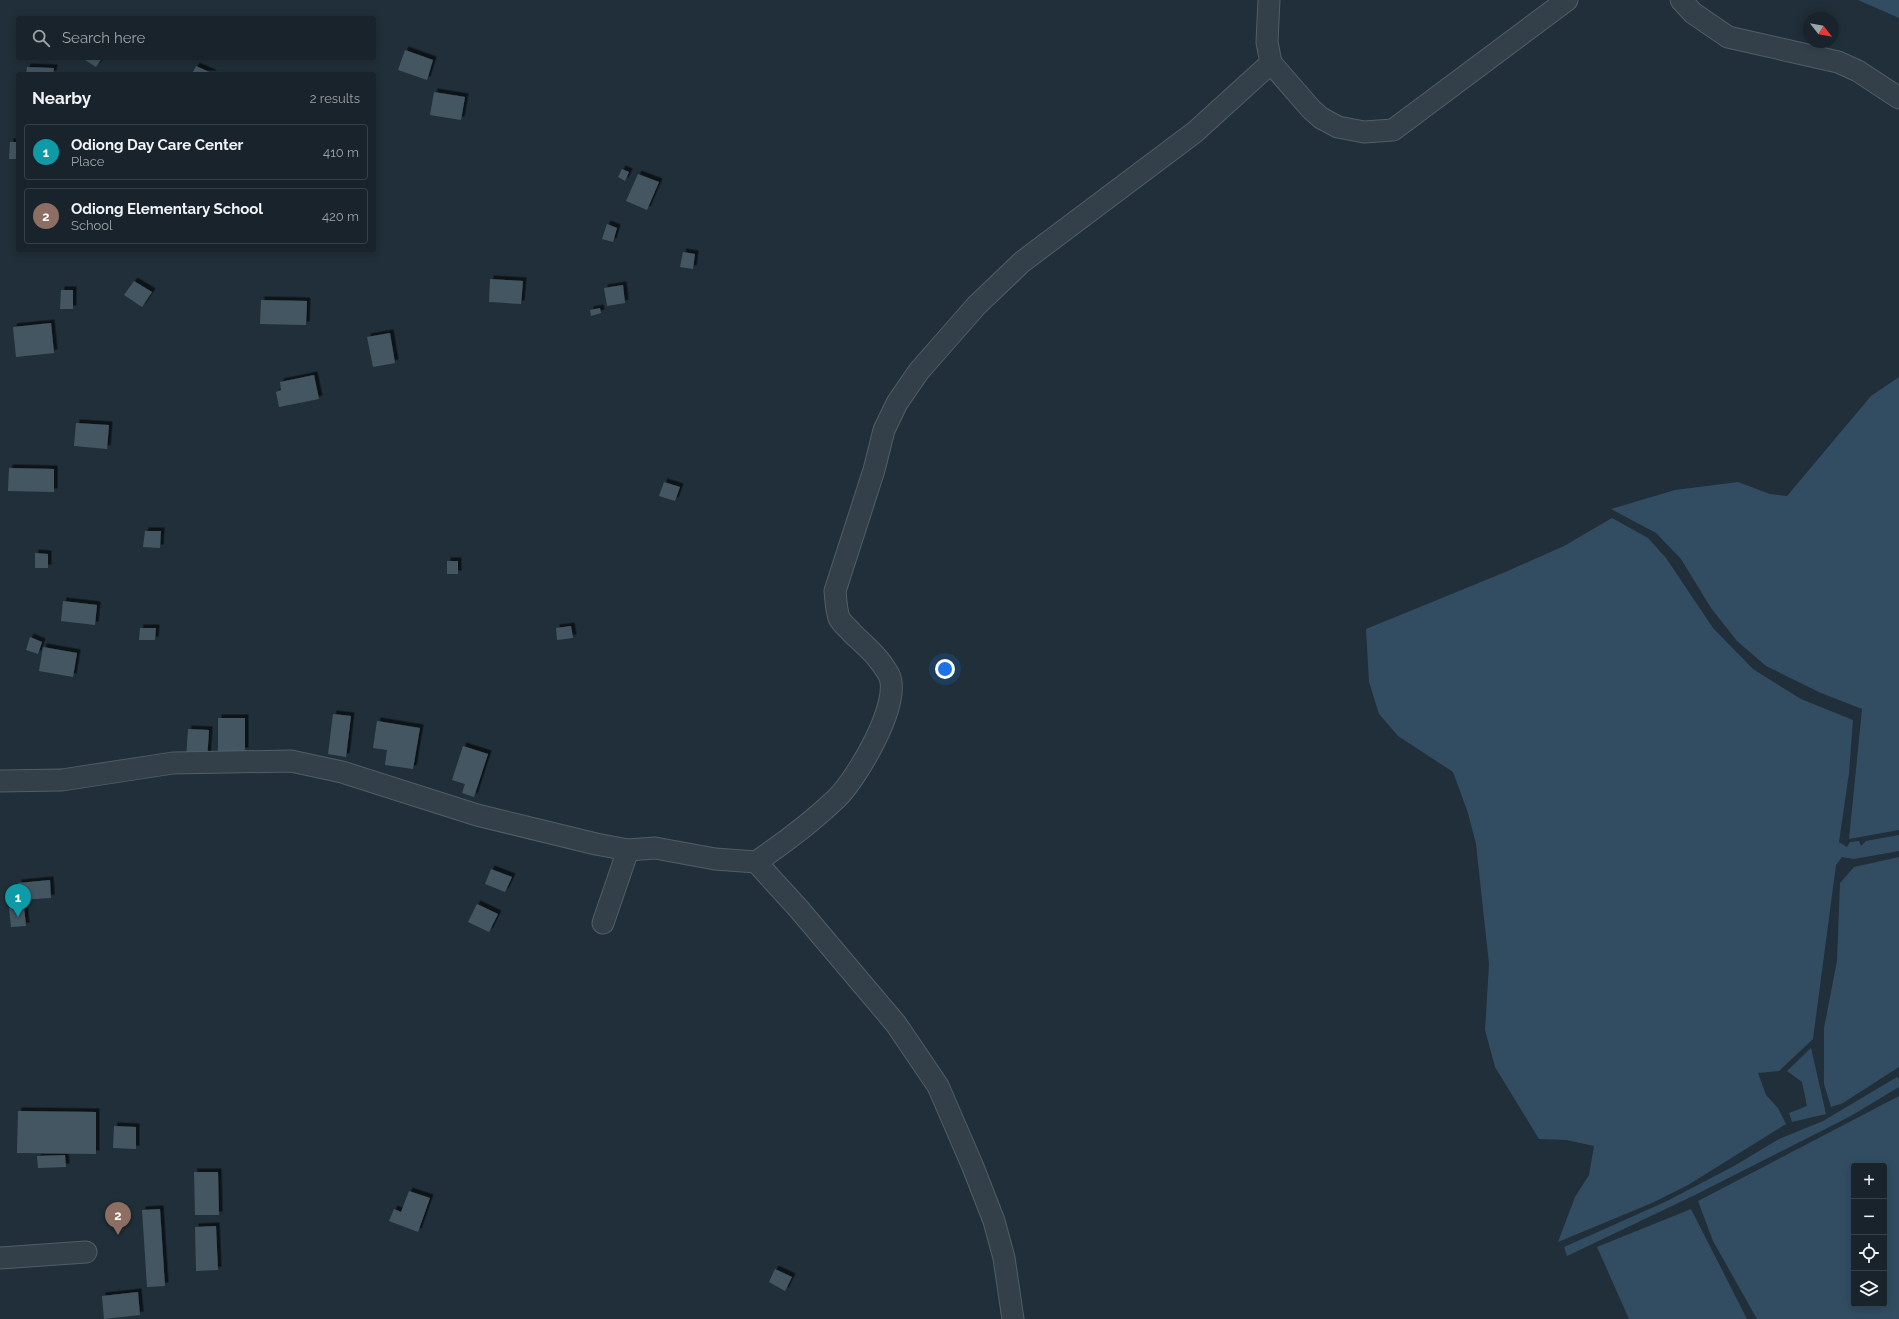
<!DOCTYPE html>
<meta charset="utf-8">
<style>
body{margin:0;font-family:Raleway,sans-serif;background:#212b33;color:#f1f3f6}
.controls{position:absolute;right:12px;bottom:12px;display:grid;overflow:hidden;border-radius:4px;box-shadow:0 2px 10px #0003}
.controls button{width:36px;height:36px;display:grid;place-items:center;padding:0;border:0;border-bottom:1px solid #364047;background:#18232b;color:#f1f3f6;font:20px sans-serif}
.compass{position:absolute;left:1803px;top:12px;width:36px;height:36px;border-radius:50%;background:#18232b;box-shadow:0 2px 10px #0003;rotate:121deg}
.you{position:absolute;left:945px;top:669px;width:14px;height:14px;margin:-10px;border:3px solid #fff;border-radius:50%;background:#1a73e8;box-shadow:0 0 0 6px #1a73e833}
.badge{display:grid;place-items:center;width:26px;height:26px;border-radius:50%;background:#7dc3fc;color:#fff;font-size:13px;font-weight:700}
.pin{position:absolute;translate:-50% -33px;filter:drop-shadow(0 1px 2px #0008)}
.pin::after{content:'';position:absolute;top:21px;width:14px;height:12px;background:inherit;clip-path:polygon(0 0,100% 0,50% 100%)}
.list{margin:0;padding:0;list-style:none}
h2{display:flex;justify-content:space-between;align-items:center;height:52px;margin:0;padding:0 16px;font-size:17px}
h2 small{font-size:13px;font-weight:400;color:#9fa4a9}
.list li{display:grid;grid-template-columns:26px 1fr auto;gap:12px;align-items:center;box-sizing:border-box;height:56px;margin:0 8px 8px;padding:0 8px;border:1px solid #364047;border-radius:4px}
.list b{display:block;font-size:15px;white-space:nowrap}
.list p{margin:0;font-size:13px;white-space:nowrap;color:#9fa4a9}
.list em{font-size:13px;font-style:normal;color:#9fa4a9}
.icon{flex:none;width:22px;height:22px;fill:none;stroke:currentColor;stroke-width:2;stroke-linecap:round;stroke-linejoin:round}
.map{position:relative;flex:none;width:1899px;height:1319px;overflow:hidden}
.search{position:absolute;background:#18232b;box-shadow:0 2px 10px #0003;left:16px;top:16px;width:360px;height:44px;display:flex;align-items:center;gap:10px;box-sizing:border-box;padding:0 14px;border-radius:4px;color:#9fa4a9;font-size:15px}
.panel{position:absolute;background:#18232b;box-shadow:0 2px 10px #0003;left:16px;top:72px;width:360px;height:180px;border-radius:4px}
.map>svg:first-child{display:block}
</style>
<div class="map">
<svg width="1899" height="1319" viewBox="0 0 1899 1319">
<defs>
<filter id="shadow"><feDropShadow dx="3.5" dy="-3.5" stdDeviation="0" flood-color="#0009"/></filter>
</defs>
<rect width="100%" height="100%" fill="#202f39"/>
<g fill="#324d61" fill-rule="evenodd">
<path d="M1858,0H1899V18Z"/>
<path d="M1899,377V830L1849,839L1862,709L1821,693L1766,666L1737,641L1711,608L1681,559L1656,533L1611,509L1675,490L1738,482L1770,494L1787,496L1871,396Z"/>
<path d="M1612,518L1648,538L1666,558L1713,628L1753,669L1801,699L1853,720L1849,773L1839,842L1847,847L1850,842L1859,841L1861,846L1866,841L1899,835V851L1854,859L1842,857L1836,865L1813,1039L1779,1071L1758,1073L1766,1095L1778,1108L1786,1124L1688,1185L1652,1203L1558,1242L1575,1197L1589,1175L1594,1146L1566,1140L1539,1139L1495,1067L1485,1030L1489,964L1476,844L1468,813L1453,772L1398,736L1379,714L1369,682L1366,629L1503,573L1564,546Z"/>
<path d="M1899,857V1067L1843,1103L1831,1107L1824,1084V1028L1837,961L1840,883L1854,867Z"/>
<path d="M1811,1048L1826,1114L1792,1122L1789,1113L1807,1106L1802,1082L1787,1071Z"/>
<path d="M1897,1077L1899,1079V1087L1849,1117L1695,1195L1567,1256L1564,1247L1665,1202L1734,1166L1779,1139L1823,1121Z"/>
<path d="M1899,1096V1319H1757L1713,1241L1698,1201ZM1854,1166H1884V1304H1854Z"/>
<path d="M1691,1209L1747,1319H1629L1597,1247Z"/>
</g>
<g fill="#455763" filter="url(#shadow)">
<path d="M405,50L433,60L427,80L398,70Z"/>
<path d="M82,58H102L96,67Z"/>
<path d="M196,66L214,74H192Z"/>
<path d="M27,67L54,68L53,74H26Z"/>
<path d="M434,92L465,97L461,120L430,115Z"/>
<path d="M10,142H18V159H9Z"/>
<path d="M622,169L629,172L625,181L618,177Z"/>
<path d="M638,174L659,182L647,210L626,201Z"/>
<path d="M607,224L617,228L613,242L602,239Z"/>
<path d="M683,252L695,254L693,269L680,267Z"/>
<path d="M490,279L523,281L521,304L489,302Z"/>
<path d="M134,281L152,292L142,307L124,295Z"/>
<path d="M623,285L625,303L607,306L604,288Z"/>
<path d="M61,290H73V309H60Z"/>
<path d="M261,300L307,301L306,325L260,324Z"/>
<path d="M600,308L601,313L591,316L590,310Z"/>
<path d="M51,323L54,353L16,357L13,327Z"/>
<path d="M390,333L395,363L373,367L367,337Z"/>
<path d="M314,375L319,399L279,407L276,392L281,390L280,382Z"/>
<path d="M76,423L109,425L107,449L74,446Z"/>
<path d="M9,468L54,469V492L8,491Z"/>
<path d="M664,482L680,487L675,501L659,496Z"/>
<path d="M145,531H161L160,548L143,547Z"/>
<path d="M35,553L48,554V568H35Z"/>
<rect x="447" y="561" width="11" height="13"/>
<path d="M63,601L97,605L95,625L61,621Z"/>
<path d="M571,626L573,638L557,640L556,628Z"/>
<path d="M140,628H156L155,640H139Z"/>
<path d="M30,637L42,642L38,654L26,650Z"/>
<path d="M43,647L77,653L73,677L39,671Z"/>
<path d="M333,714L351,716L346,757L328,754Z"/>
<rect x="218" y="718" width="27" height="33"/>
<path d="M377,721L420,728L413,769L385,765L387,750L373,748Z"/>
<path d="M188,729L209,730L207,761L186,759Z"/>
<path d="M463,746L488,754L474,797L462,793L465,784L452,780Z"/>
<path d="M491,869L512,877L505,892L485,884Z"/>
<path d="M50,880L51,898L19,900L18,883Z"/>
<path d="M477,904L498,914L489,932L468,922Z"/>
<path d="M24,907L26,926L11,927L9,908Z"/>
<path d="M18,1111L96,1112V1154L17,1153Z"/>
<path d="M114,1126L136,1127V1149L113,1148Z"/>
<path d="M65,1155L66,1167L38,1168L37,1156Z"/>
<path d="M194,1172H218L219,1215H195Z"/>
<path d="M409,1191L430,1198L418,1232L389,1221L394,1209L401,1212Z"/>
<path d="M160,1209L165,1286L147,1287L142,1210Z"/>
<path d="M216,1226L218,1270L196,1271L195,1227Z"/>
<path d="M775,1269L792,1277L785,1291L769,1282Z"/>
<path d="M138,1292L140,1315L104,1319L102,1296Z"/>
</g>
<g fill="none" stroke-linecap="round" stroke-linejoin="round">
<defs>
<g id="minor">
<path d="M1269,0L1267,42L1271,63L1311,109L1321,118L1338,127L1364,132L1393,130L1567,0"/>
<path d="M1681,0L1693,13L1728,37L1838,62L1858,71L1899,98"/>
<path d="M0,781L62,780L173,763L291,761L342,772L477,815L596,844L628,850L655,848L715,859L756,862C784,843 813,821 837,798C857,778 902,703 889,675C880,658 867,647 853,634C849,629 842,624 839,618C836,609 836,600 835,591L874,470L884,430L897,403L919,371L977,305L1022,262L1195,132L1271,63"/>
<path d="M756,862L798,908L896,1024L938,1086L973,1167L994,1221L1004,1258L1013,1319"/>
<path d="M603,923L628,850"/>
<path d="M0,1258L86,1252"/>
</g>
</defs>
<use href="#minor" stroke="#515e67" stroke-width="23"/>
<use href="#minor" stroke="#334049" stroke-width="21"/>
</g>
</svg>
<div class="controls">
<button>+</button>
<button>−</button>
<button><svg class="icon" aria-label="locate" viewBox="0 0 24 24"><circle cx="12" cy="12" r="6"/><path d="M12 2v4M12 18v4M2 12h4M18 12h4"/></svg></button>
<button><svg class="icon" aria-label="layers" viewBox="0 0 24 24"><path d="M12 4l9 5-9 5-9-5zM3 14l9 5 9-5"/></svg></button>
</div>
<svg class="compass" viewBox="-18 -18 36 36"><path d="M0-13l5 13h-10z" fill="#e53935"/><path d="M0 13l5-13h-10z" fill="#9fa4a9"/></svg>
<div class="you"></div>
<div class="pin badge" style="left:18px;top:917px;background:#0f9aa8">1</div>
<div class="pin badge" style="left:118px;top:1235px;background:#8d6e63">2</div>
<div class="search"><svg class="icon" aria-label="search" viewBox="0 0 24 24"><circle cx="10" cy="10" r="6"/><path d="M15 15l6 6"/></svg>Search here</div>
<section class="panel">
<h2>Nearby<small>2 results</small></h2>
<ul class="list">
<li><span class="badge" style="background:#0f9aa8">1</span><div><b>Odiong Day Care Center</b><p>Place</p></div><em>410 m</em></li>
<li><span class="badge" style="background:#8d6e63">2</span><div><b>Odiong Elementary School</b><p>School</p></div><em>420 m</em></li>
</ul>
</section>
</div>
